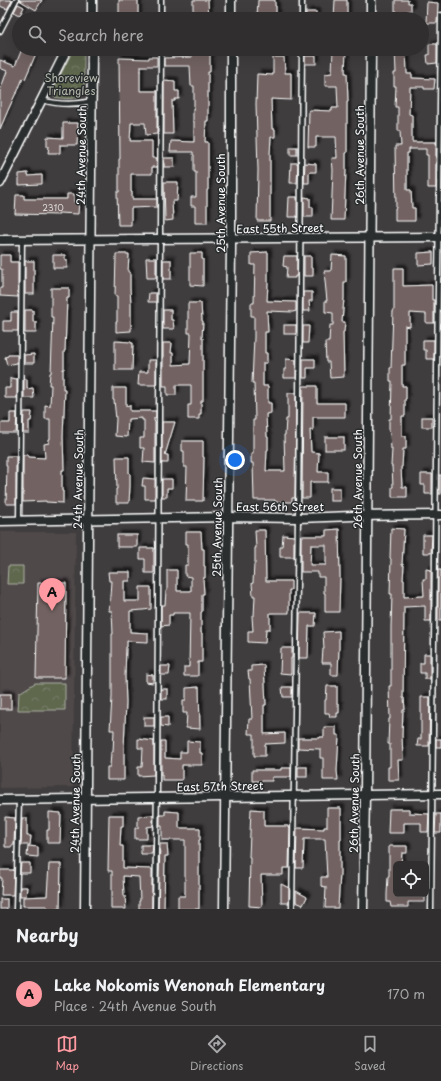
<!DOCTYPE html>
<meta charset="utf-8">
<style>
body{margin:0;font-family:"Playpen Sans",sans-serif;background:#3c3a3a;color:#f1f3f6}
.controls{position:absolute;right:12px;bottom:12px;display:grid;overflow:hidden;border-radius:6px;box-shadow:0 4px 16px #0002}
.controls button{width:36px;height:36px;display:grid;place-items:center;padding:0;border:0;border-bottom:1px solid #4b4a4a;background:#302e2e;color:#f1f3f6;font:20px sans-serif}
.you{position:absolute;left:235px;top:460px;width:14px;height:14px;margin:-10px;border:3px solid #fff;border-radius:50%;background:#1a73e8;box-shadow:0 0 0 6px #1a73e833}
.badge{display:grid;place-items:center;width:26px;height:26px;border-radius:50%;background:#ff9aa2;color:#111;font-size:13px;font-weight:700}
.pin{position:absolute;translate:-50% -33px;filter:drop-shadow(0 1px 2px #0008)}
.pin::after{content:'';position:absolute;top:21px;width:14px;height:12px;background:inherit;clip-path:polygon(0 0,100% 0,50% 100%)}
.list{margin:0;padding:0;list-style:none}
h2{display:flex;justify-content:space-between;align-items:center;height:52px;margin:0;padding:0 16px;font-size:17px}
h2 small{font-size:13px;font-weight:400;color:#a8a8aa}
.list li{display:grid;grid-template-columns:26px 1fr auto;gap:12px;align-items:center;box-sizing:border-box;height:64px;padding:0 16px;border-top:1px solid #4b4a4a}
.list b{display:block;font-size:15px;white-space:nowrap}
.list p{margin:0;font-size:13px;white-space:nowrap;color:#a8a8aa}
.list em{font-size:13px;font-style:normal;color:#a8a8aa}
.icon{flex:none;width:22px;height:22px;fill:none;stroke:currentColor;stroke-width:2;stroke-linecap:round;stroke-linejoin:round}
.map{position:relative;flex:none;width:441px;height:909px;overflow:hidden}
.search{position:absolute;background:#302e2e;box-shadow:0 4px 16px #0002;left:12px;right:12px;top:12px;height:44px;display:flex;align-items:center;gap:10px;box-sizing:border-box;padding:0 14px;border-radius:22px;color:#a8a8aa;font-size:15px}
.sheet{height:116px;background:#302e2e}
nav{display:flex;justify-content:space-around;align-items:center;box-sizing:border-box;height:56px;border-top:1px solid #4b4a4a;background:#302e2e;font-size:11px;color:#a8a8aa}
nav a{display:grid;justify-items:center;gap:2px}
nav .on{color:#ff9aa2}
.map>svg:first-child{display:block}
</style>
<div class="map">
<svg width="441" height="909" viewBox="0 0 441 909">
<defs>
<pattern id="park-crowns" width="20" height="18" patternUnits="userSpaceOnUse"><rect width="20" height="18" fill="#5e674e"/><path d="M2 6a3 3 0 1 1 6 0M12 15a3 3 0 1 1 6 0" fill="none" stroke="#767e69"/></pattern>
<filter id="shadow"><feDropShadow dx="3.5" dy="-3.5" stdDeviation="1" flood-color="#0009"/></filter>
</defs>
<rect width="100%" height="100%" fill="#403d3e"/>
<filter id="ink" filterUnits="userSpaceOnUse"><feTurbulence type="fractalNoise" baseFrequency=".025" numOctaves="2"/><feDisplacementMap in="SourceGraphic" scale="8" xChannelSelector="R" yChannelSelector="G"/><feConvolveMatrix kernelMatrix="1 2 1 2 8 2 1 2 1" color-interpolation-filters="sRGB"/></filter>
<g filter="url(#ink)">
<path fill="#4f4849" d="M0,532H76L73,787L0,788Z"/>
<g fill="url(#park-crowns)" stroke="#aeb3a6">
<path d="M80,50L83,52L84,55V94C79,100 63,99 55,97L53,94V90L72,52Z"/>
<path d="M8,566H23V584H7Z"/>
<path d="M35,683H65V710H18L19,693Z"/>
</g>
<g fill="#726362" stroke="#fff" fill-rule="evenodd" filter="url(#shadow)">
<path d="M0,0H10L12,1L7,9L0,6Z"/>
<path d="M19,0H42L36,10Z"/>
<rect x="119" y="0" width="19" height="19"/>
<path d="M193,0H208L209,19H193Z"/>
<path d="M258,0H275V6H276V18H257Z"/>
<path d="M335,0H347V19H334Z"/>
<path d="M395,0H408V3H411V11H407V19H395Z"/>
<path d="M427,2L438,3L437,23H426Z"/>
<path d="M18,4L24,7L20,15L14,12Z"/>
<rect x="306" y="12" width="10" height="7"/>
<path d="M429,44H437V63L428,64L427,55H429Z"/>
<path d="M22,49H38L25,79L23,78L17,93H16L9,108L0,129V91L7,71L0,68V60L15,66Z"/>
<path d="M193,49H210V72H208V121H206L205,142H208V190H207V223H195V206H191V197H196V172H194V155H193V152H170L171,141L194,142V121H193V108H194V86H191L190,66H164V58L192,57Z"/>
<path d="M333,49H346L345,73H347L348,102H347V153H346V169L344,220H331L333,170L332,158H337L336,137H316V147H308L309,110L332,111V108H338L337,86H325V74L332,73Z"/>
<path d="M395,49H406L407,74H412V78L435,79L434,89H424V87H410L409,114L412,115V142H436V188H428V155H426V149H409V153H407V190H411L412,208H415V221H395V208H396L395,146H401L400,131H398V107H395L396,86H394V73H396Z"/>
<rect x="305" y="56" width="11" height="8"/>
<path d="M149,57H157V66H141V71H140V91H157V134L146,135L145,123H131L130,141H152V158H157V167H152V174H131V192H132V199H157V207L131,208V225H118L117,192H119V159H120L119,58L149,59Z"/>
<path d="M273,57H284L285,73H291V100L271,99L272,129H275V137H271L270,154V221H257L258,170L256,104L257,74L273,75Z"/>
<path d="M164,80L175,81V91H179V99H175V101H172L173,134H164Z"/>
<path d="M63,123H78L77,145H60V153H48L49,146H47V137L63,138Z"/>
<rect x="290" y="147" width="7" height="8"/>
<rect x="164" y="158" width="10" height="9"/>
<path d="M291,163H298L297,183H290Z"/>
<path d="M305,163L316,164V172H309V183H304Z"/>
<path d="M28,173V176L42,175V184L19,185V174Z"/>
<path d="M164,182H178L177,201H172L173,220L165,221Z"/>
<path d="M67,194H74V202H79L78,214L58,213V215L15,214L16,195H24V199H67Z"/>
<path d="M289,197H297V217H288Z"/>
<path d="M304,197L310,198V207H313V217H304Z"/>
<path d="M268,252V283L267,301L296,302V311L293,312L267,311L268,332H265V353H267V363H263V386H268V403H271V413L266,414L267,437H268V450H267L266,471H285L284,435H285L286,419H288V393H296L295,498H292V502H275V500H254L253,463H251V454H253V420H255L254,383H252L254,337V316H251V303H254L255,265H251V253Z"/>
<path d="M433,252V264L418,265V253Z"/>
<path d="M190,253H202V259H203V286L190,285Z"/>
<path d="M116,254H129L128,272H130V288L131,304V331L116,332V322H117V296H115Z"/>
<path d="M0,255H10V262H18V297L0,296V288H2V269H0Z"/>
<path d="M53,255H65V260H67V268H53Z"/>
<path d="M332,255L346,256V282H344V298L342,322H345L344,332H343L344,377L330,378L329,362H326L325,342H329L330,325H333V313L325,312V301H327L324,271H331Z"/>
<path d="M284,256H297V276H295V278H286L287,267L283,266Z"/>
<path d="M304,256H311V268H313V276H304Z"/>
<path d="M146,258H156V278H147Z"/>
<rect x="163" y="260" width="8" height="19"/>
<rect x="25" y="261" width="9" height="33"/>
<path d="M394,268H403V286L432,285V300H434V323H426V314L410,313V327L405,326V365H402V386H406V399H405V416H402V436H406V449H403L402,467H401L402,487H407V497H392V487H393L392,466H391L392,449H391L390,432H389V419H391L392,381H390V368H391L393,311H394Z"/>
<path d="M51,288H69V298H67L65,351H64V369H63V389H65L63,436L64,470H62V491H63V503L46,502V501L23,502V455H28V457L45,458L44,444L49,443V439H50V419H45V405L50,406L51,385H49L50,373H51L53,317H51Z"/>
<path d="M303,292H312V301H309L310,311H303Z"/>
<path d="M149,293H156V302H148Z"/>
<path d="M188,303H201L202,321H203L202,338H203V401H201V414H199V419H188V405H191V385H176V395H167V386H163V343H172L171,353H173V365L190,364L191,333H188Z"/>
<path d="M25,310H33V322H36V333H25Z"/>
<path d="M163,310H171V320H173L174,329H163Z"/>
<path d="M11,312H18V331H3V321H11Z"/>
<rect x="284" y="325" width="12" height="9"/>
<path d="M303,326H309L308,343H303Z"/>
<path d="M423,340H434V359H426V350H423Z"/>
<path d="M115,341L131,342V343H133L132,370H115Z"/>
<path d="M34,354V363H24V355Z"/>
<path d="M8,355H17V363L7,365L5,357L8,356Z"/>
<path d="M286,359L296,360V378H284V369H286Z"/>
<path d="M303,359H315V368H307V378H303Z"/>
<path d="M148,360H156V385H138L139,372H148Z"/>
<path d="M10,378L17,379V398H5V388H10Z"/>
<path d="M24,379H27V389L33,388L34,398H24Z"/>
<path d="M303,386H317V403H345V417H313V430H310L311,452L319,453L318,472H328V482H310V498H302Z"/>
<path d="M113,388H126V406L130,405V411H156V418H154V421L155,422V463L143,462L144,448H140V438H144V420H142V418L128,419L127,437L115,436L116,419L114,400H113Z"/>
<path d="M24,412H32L31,421H29V433H23Z"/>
<path d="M10,413H17L16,433H0V423H10Z"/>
<rect x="422" y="417" width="10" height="10"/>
<path d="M162,422H175L165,455H168V463H162Z"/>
<rect x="325" y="437" width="19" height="13"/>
<path d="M182,441H203V457H204L203,501H186L187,467H184V451H182Z"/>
<path d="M6,456H16V504H6L7,466H6Z"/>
<path d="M116,457H129V473H130V486L129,503H116V489H117Z"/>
<path d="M421,474H432V494H425V485H421Z"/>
<rect x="439" y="475" width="2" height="19"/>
<path d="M143,478L155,479V499H145V486H142Z"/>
<path d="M162,479H172V488H167V497H162Z"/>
<rect x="330" y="488" width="10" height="13"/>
<path d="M391,528L404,529L402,565H404L403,580H404V597L424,596L423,579H426V569L431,570V621H425V606L404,607L403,698H404L405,710H403L402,735L403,760H398L399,780H388V767H390V744H388L389,719H390L389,686H391V627L392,594H390L391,559L390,558Z"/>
<path d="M339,529L340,577L339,612H325V593H324V577H318V572H301V536H326V530ZM311,545H326V565H310Z"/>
<path d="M255,530H265L266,581H291V590H289V613H270V629H266L265,643L248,642V631H253L252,616H254L255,596H253L252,583H253L254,564H255V548H256Z"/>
<path d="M186,532H201L202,549H204V566H205V578H203L204,594H202V612H201V633H202V662H198V676H184V667H189L190,613H173V615H169V625L161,626V605H165L166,591H167V570H177V591H191V577L185,576V565H188V544H186Z"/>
<rect x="117" y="535" width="20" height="12"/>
<path d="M283,535L294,536V557H280V547H282Z"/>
<path d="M423,535H432L431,553H423Z"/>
<path d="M140,548H154V573H145V559H140Z"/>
<rect x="438" y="570" width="3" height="50"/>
<path d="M108,572H130V581H124V601H140V587H151V609L143,610L130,611V632L148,633V642L127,641V647H126L125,677L126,702L124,748V780H107V767H110L111,752H113L114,730H110L112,697V634H113L112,611H109L111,581H109Z"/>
<path d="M38,583H66L65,678H36Z"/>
<path d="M300,613H316L315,626H309L308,658H299Z"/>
<path d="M339,631V647L338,675H331V663H322L323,649H324L323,632Z"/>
<path d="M281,648H292V658H291V674L280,673Z"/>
<path d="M424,654H430V679H425V673H420V663H424Z"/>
<path d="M264,665L266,705H264V734L285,733V743L265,744V756H254V734H248L249,719H252L250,679H249L248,671H251V666Z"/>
<path d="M161,666H170L169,675H161Z"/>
<path d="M146,674L153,675V683L146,682Z"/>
<path d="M327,686H337V705H339V713H337V717H330L329,713H325V700H326Z"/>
<path d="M199,687L200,729L186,728L187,713H183V700H186V688Z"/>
<path d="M282,687H292V697H283Z"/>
<rect x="161" y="689" width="6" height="10"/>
<rect x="0" y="694" width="11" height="15"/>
<path d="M421,697H430L429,746H417L418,739H421Z"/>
<rect x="144" y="717" width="10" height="9"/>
<path d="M161,717H168V727L161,726Z"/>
<path d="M324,727H336V735H339L337,771L338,780H323V758H320V749L298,748V738H320V737H324Z"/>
<path d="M138,739L154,741V775L138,776V767H142L143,748H138Z"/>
<rect x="436" y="739" width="5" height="8"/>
<path d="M161,741H165V758L180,759V752H187V741L200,742V753H202V765H182V780H162V775H161Z"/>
<rect x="298" y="767" width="9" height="10"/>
<path d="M281,768H291V777H272V781H252V770H281Z"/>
<path d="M327,808H341V840H340V873L338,908H325L326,887L321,886V877H327L325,839H304L303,868H296L297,828L324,829V827H327Z"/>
<path d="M251,809L264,810V826H288V828H290L289,868H283V875H261L262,907L249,906L250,857H249Z"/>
<path d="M389,809H409V813L429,814L428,832H421V823H404V833H388Z"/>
<path d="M165,811L179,812V828H200V840H199V909H178V896H185V840H162V826H160V815H165Z"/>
<path d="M49,812L61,813L60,843H47V830H49Z"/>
<path d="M436,814H441V833H435Z"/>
<path d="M109,815H123V826H121L120,846H123V868L152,869V909H139V901H140L139,877L123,876L124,896H125L126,909H111V897H112V871H108Z"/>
<path d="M153,815V826L147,827V839H135V828H138V816Z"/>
<path d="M5,817L15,818L14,845H12V847H5Z"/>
<path d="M22,818H27V836H31L30,845H21Z"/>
<path d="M160,844H167L168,856H165L164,909H158Z"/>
<path d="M141,845H153L152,854H141Z"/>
<path d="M28,846L38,847V857L27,856Z"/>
<path d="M389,846H407V853H402L401,864H396V894H425V902H408V907H391L390,902H387V894L388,876H389Z"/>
<path d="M21,863H30V873H20Z"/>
<path d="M49,864H61L60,909H47V906H23V897L47,896Z"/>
<path d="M0,870H14L13,895H1L2,878H0Z"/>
<path d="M281,884L289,888V903H281Z"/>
<path d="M20,887H27L26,896H20Z"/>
<path d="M296,891L307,897L303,905L296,902Z"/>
<rect x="0" y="899" width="7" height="10"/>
</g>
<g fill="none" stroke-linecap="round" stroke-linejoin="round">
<defs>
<g id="lane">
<path d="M161,19V0"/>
<path d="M302,19V0"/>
<path d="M0,31L16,0"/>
<path d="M42,100C59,105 75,105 92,101"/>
<path d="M19,521L22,240"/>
<path d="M16,909L19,799"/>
<path d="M155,909L157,787L161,49"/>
<path d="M292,909L298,518L302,49"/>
<path d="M431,909L441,15"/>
</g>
<g id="street">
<path d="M92,0V19"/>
<path d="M231,19V0"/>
<path d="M371,19V0"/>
<path d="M0,183L67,49"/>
<path d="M0,240L441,237"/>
<path d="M0,521L229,517L298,518L353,516L441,515"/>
<path d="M0,800L441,794"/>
<path d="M85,909L92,49"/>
<path d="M224,909L231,247V49"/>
<path d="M363,909L365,795L371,49"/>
</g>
</defs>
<use href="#lane" stroke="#fff" stroke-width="7"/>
<use href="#street" stroke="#fff" stroke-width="11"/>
<use href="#lane" stroke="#2a2d2e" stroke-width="4"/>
<use href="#street" stroke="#2a2d2e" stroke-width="8"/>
</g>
</g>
<g text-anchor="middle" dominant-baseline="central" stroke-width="3" stroke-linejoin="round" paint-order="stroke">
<g font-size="9" fill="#dcd8d8">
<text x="53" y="207">2310</text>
</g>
<g font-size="11" fill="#b7bbaf" stroke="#2a2d2e">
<text x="71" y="77">Shoreview<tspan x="71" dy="13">Triangles</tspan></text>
</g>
<g font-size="11" fill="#fff" stroke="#2a2d2e">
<text transform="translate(81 155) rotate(-89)">24th Avenue South</text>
<text transform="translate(359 155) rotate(-90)">26th Avenue South</text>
<text transform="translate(220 203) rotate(-90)">25th Avenue South</text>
<text transform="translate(280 228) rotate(-1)">East 55th Street</text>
<text transform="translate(78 479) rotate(-89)">24th Avenue South</text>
<text transform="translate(357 479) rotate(-90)">26th Avenue South</text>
<text x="280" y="506">East 56th Street</text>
<text transform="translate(217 527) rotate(-89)">25th Avenue South</text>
<text transform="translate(220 786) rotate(-1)">East 57th Street</text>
<text transform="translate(75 803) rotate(-89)">24th Avenue South</text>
<text transform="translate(354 803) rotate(-89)">26th Avenue South</text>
</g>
</g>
</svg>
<div class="controls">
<button><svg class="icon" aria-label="locate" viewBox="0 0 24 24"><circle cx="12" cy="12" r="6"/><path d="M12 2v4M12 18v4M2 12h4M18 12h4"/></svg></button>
</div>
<div class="you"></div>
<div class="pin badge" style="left:52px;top:611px">A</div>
<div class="search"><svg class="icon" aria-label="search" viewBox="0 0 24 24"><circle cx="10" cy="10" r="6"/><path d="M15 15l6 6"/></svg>Search here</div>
</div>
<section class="sheet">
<h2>Nearby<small></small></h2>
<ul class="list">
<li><span class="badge">A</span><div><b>Lake Nokomis Wenonah Elementary</b><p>Place · 24th Avenue South</p></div><em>170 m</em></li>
</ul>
</section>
<nav>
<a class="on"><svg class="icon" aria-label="map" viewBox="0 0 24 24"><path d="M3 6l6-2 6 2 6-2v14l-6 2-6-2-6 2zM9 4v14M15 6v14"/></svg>Map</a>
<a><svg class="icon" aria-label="directions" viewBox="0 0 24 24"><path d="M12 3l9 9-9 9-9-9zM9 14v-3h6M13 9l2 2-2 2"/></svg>Directions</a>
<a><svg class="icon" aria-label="saved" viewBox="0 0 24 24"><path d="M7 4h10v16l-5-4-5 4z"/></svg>Saved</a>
</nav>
